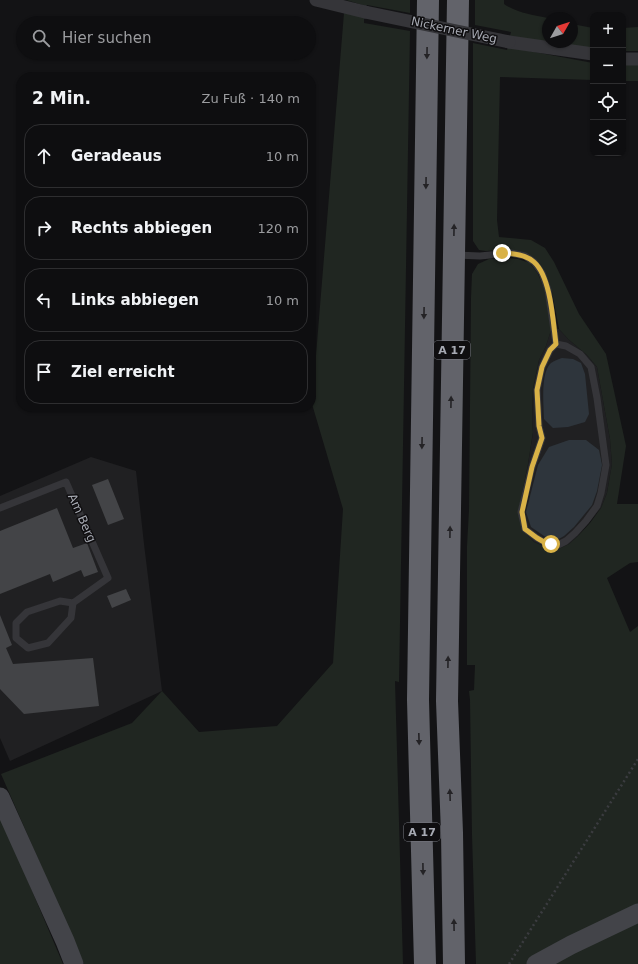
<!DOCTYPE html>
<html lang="de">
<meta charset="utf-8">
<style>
body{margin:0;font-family:"DejaVu Sans",sans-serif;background:#171719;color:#f1f3f6}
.controls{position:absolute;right:12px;top:12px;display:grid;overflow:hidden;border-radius:8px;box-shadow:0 1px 3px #0004}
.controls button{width:36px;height:36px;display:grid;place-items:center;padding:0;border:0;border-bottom:1px solid #2e2e30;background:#0e0e10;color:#f1f3f6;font:20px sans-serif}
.compass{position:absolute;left:542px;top:12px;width:36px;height:36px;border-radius:50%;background:#0e0e10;box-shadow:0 1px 3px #0004;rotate:51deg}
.stop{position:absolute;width:12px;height:12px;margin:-9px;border:3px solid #d9b247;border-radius:50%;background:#fff}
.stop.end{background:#d9b247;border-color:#fff;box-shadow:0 1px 4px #0008}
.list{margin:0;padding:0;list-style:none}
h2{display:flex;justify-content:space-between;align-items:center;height:52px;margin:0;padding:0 16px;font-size:17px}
h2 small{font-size:13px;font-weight:400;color:#9b9c9f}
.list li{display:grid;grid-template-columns:26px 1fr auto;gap:12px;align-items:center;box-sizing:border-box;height:64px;margin:0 8px 8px;padding:0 8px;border:1px solid #2e2e30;border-radius:16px}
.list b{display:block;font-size:15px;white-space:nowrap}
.list em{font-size:13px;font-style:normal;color:#9b9c9f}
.icon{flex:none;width:22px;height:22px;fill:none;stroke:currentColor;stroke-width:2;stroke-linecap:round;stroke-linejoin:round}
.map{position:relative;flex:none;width:638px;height:964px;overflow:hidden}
.search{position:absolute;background:#0e0e10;box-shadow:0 1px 3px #0004;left:16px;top:16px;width:300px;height:44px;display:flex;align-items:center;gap:10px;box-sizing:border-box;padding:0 14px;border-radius:22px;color:#9b9c9f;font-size:15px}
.panel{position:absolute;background:#0e0e10;box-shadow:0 1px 3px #0004;left:16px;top:72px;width:300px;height:340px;border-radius:16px}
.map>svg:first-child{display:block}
</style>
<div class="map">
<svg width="638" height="964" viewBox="0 0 638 964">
<rect width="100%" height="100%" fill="#131315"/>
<g fill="#202022">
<path d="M559,329L568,339L587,355L597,367L610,439L612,464L607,493L601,508L578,536L569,544L558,549H551L534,542L523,531L518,513L528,464L533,432L532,421L533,388L539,360L546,346L551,330Z"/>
<path d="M91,457L136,471L144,544L162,691L10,761L0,738V496Z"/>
</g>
<g fill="#202621">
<path d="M346,0H410V13L367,5L366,6Z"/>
<path d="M475,0H504V4C517,13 533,15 548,18V42H572V24L593,28V51L510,36L511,32L475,25Z"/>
<path d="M344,13L364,17V23L410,31L399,682L395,681L403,964H84L1,774L132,723L162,691L199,732L277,726L333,663L343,509L312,404Z"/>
<path d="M638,27V51H623V28Z"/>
<path d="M473,43L507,50L508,47L593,63V80L500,77L497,220L499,237L531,240L545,248L554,262L579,314L606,354L626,446L617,504H638V562L630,563L607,578L630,632L638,626V964H476L472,835L470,700L469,691L474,690L475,665H467V546L469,510L471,298L472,274L478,264L489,259L507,258L518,259L530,263L538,274L545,291L551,330L546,346L539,360L533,388L532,421L533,432L528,464L518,513L523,531L534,542L551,549H558L569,544L578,536L590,523L601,508L607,493L612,464L610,439L597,367L587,355L568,339L559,329L552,292L545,273L513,251L500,250L486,251L479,250L473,241Z"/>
<path d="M623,64L638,65V81H623Z"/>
<path d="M0,815L63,964H0Z"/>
</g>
<g fill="#2e353c">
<path d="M562,358L573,359L581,363L585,374L589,414L585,422L568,427L553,428L544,419C544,405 540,373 551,363C554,361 558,359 562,358Z"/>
<path d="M569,440H586L599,450L602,465L597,491L592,505L574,527L564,536L557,540H552L547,538L531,527L526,512L538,465L549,447Z"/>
</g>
<g fill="#434447">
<path d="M108,479L124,519L108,525L92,485Z"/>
<path d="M57,508L73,548L87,543L98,572L84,577L81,570L53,582L50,574L0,594V531Z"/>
<path d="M126,589L131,600L112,608L107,596Z"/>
<path d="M0,615L12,645L6,648L13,664L93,658L99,706L24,714L0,689Z"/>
</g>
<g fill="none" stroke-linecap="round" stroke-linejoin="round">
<path stroke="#3b3c40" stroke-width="2.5" stroke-dasharray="2 3" stroke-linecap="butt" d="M509,964L638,759"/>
<g stroke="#353539" stroke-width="7">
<path d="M456,255L480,256L511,253L525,256L534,262L542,273L548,290L556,344L550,350L542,367L537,390L539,426L542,438L532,467L521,512L525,529L537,538L544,542L558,545L566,541L575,533L586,521L597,506L601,493L606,465L597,398L591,367L580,354L566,346L556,344"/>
<path d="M0,508L66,482L108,578L73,603L60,601L27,612L16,623V638L28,648L48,643L71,618L73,603"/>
</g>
<g stroke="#353539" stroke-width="13">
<path d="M316,0L365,12"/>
<path d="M509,42L593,54"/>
<path d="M623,59H638"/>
</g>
<g stroke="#434449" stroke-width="19">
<path d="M0,797L65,941L74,964"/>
<path d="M536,964L571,945L638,913"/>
</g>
<g stroke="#62636a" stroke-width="22">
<path d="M425,964L418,700L428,0"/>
<path d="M454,964L452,833L447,701L458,0"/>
</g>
<path stroke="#353539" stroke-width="13" d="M365,12L509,42"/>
</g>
<defs><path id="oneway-solid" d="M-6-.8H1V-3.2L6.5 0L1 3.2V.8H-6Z"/></defs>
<g fill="#242326">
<use href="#oneway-solid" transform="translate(427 53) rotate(91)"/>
<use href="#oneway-solid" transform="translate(426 183) rotate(91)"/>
<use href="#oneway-solid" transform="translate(454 230) rotate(-89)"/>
<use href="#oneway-solid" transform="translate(424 313) rotate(91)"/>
<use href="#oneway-solid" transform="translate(451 402) rotate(-89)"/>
<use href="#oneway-solid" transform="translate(422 443) rotate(91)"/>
<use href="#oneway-solid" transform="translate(450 532) rotate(-89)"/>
<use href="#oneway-solid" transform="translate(448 662) rotate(-89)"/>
<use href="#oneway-solid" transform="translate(419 739) rotate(88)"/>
<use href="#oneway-solid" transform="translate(450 795) rotate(-92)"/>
<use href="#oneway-solid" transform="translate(423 869) rotate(89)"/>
<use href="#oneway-solid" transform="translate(454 925) rotate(-91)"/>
</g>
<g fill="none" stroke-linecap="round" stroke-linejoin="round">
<path stroke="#d9b247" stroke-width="5" d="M502,253C513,253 525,254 534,262C551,277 553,322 556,344L550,350L542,367L537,390L539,426L542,438L532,467L522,512L525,529L537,538L544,542L551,544"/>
</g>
<g text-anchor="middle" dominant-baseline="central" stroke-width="3" stroke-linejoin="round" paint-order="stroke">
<g fill="#0f0e10" stroke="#797b82" stroke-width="1">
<rect x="434" y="341" width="36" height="18" rx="3"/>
<rect x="404" y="823" width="36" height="18" rx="3"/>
</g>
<g font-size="11" font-weight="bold" fill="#a7aab3">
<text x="452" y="350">A 17</text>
<text x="422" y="832">A 17</text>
</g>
<g font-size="12" fill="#a7aab3" stroke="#0f0e10">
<text transform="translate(454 30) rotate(12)">Nickerner Weg</text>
<text transform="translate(82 518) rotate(66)">Am Berg</text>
</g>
</g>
</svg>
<div class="controls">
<button>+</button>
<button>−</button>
<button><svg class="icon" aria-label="locate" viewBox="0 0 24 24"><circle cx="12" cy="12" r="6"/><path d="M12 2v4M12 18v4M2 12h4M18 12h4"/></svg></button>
<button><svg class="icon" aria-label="layers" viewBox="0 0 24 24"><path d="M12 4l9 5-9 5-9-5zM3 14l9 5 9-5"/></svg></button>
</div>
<svg class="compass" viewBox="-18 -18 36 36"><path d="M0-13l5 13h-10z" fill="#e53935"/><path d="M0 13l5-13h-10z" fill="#9b9c9f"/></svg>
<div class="stop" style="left:551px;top:544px"></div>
<div class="stop end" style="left:502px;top:253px"></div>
<div class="search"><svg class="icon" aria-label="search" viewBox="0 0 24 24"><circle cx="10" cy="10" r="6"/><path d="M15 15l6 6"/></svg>Hier suchen</div>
<section class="panel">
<h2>2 Min.<small>Zu Fuß · 140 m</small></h2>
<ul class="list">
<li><svg class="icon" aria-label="ahead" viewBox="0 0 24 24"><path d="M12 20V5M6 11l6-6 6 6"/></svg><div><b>Geradeaus</b></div><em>10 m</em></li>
<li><svg class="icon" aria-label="right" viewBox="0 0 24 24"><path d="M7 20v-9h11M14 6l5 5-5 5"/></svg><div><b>Rechts abbiegen</b></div><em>120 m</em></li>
<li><svg class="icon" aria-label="left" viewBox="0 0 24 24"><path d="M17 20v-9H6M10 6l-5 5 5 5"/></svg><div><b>Links abbiegen</b></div><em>10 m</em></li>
<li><svg class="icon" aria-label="arrive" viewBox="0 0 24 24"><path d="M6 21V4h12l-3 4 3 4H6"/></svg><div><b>Ziel erreicht</b></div></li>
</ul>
</section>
</div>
